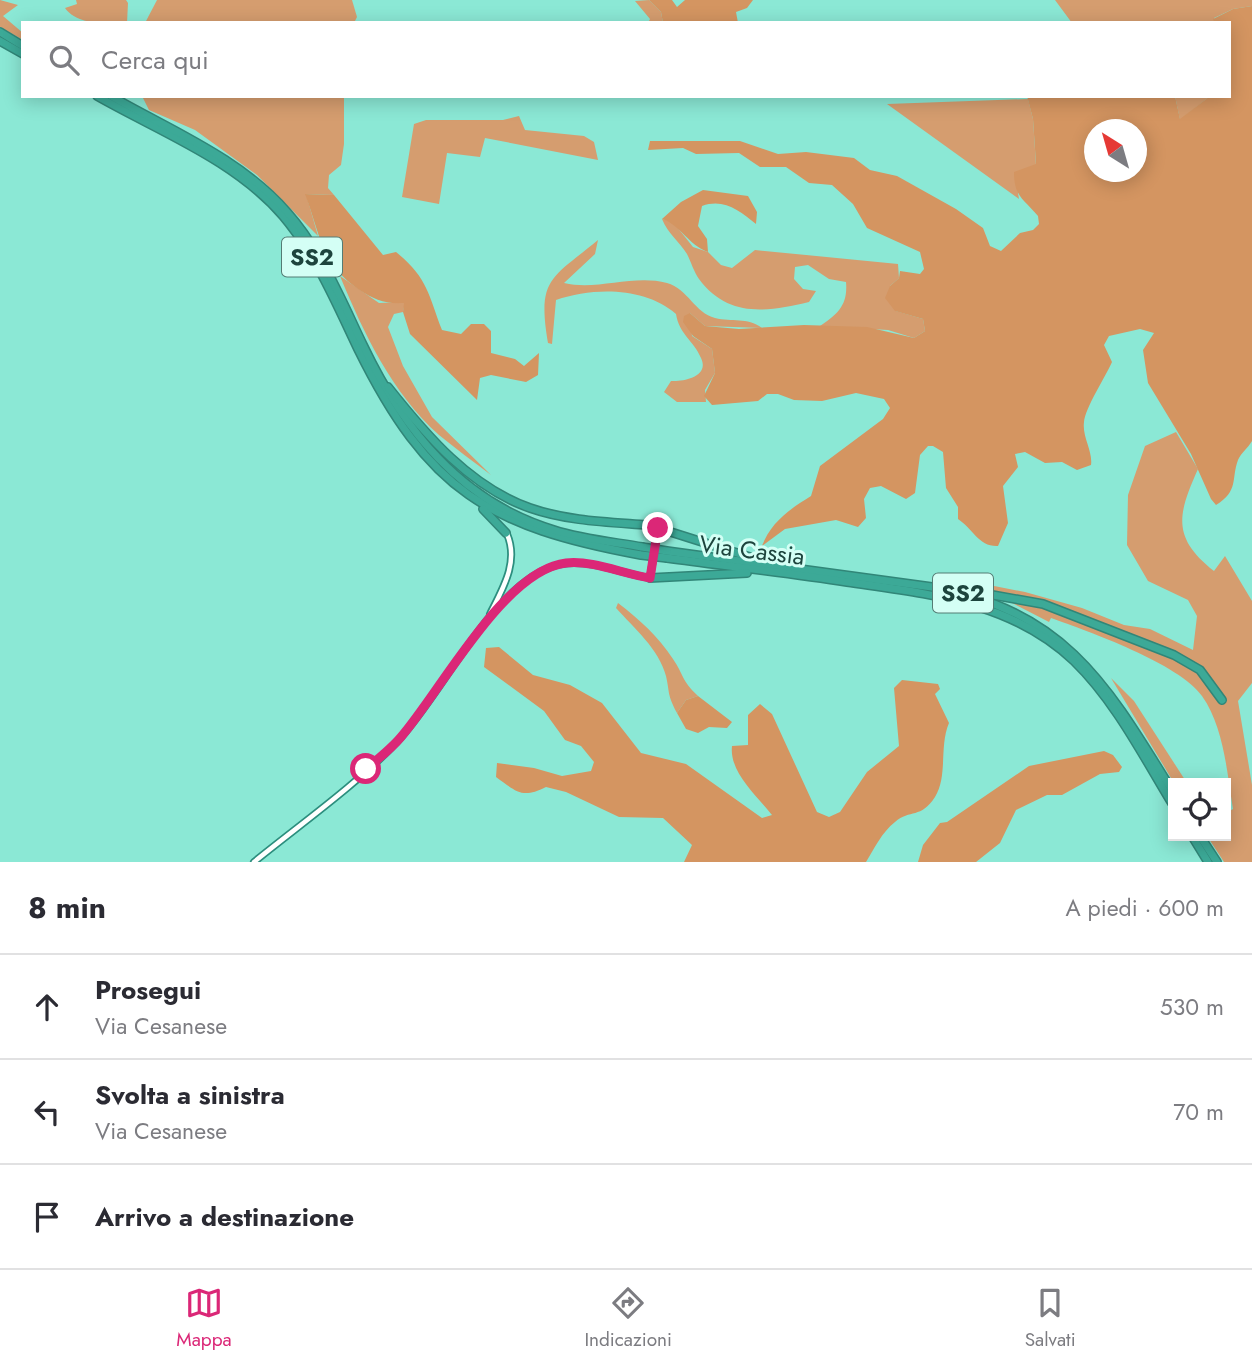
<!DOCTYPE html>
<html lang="it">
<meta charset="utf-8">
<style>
body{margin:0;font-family:Jost,sans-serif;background:#f2f2f3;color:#2b2b33}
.controls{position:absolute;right:21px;bottom:21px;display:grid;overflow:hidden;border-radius:0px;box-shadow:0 4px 18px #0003}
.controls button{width:63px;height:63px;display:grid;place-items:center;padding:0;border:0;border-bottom:2px solid #e1e1e2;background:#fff;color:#2b2b33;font:35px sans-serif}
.compass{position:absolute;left:1084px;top:119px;width:63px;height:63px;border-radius:50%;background:#fff;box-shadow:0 4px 18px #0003;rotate:323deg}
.stop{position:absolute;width:21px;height:21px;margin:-16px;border:5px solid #db2777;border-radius:50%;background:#fff}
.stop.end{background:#db2777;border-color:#fff;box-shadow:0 2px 7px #0008}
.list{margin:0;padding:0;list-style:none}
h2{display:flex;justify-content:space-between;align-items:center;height:91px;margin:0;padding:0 28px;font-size:30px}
h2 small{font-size:23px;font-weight:400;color:#7c7c81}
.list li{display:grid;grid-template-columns:46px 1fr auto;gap:21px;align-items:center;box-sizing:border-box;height:105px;padding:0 28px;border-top:2px solid #e1e1e2}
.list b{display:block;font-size:26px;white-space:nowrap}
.list p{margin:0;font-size:23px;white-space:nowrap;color:#7c7c81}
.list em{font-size:23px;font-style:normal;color:#7c7c81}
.icon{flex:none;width:38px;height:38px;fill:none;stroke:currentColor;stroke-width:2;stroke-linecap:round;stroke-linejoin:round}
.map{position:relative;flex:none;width:1252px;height:862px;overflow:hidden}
.search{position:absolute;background:#fff;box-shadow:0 4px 18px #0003;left:21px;right:21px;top:21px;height:77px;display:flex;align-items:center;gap:18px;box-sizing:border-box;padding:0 24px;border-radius:0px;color:#7c7c81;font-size:26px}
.sheet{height:406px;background:#fff}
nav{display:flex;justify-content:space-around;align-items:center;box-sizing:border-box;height:98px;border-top:2px solid #e1e1e2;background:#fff;font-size:19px;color:#7c7c81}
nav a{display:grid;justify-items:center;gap:4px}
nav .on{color:#db2777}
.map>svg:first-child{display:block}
</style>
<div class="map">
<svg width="1252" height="862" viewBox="0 0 1252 862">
<rect width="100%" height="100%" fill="#8be8d5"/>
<g fill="#d59d6f">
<path d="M0,0L18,5L3,16L23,33V40L0,27Z"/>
<path d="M76,0H126L128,3L127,23C107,23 78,26 65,8L77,4Z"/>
<path d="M157,0H352L357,17L354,23H145Z"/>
<path d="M649,0L661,12L663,23H648L650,19L635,1Z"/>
<path d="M1055,0H1252V6L1233,9L1214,18L1215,23H1072Z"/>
<path d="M142,96H344V144L341,165L329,175L328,188L334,195L306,194L318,236L257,175L195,130L149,110Z"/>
<path d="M1175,96H1210L1180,120Z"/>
<path d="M1028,99L1033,119L1036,165L1027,169L1018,193L1019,199L887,104Z"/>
<path d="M519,116L525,130L584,136L594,142L598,160L485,138L480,157L447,153L439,204L402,197L414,124L426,120H503Z"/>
<path d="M662,219L673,222L693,247L708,252L721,265L732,268L755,250L898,264L899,278L890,286L896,311L923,319L925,331L914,338L888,330L820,326C838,314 848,305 846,282L829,279L808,265L795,267L794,279L803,289L816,291L809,302C767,312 728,318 699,279C694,272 691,262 687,254C679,241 668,234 662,219Z"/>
<path d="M598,240L595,254L564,283C597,291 633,274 667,283C688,289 695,313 715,318C732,322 747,317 762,328L705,326L690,313L692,336L712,349L715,373L705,390L706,402H677L664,392L671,381C683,382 710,377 701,358C694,341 679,334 676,314C645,287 594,287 556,300L552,344L548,343C537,278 551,279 598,240Z"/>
<path d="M340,276L379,303L405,302L403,312L394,314L388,327L403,366L432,417L491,475C474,462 456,449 439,435C392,393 364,334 340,276Z"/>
<path d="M1176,432L1198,469C1178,514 1171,537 1214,571L1225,556L1252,601V683L1238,701L1252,785V862H1224L1207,836H1226V813L1233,809C1227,773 1224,727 1202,696C1180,664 1088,631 1051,618L1049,622L969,581L1025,592L1082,608L1124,625L1150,629L1193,650L1197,616L1188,600L1148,581L1127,545L1128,495L1145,446Z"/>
<path d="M618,603C640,620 658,636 673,659C684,675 681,680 698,696L686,700L677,713C667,694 670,694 666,676C659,649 634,628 616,608Z"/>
<path d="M1111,678L1134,701L1187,783H1174Z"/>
</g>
<g fill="#d49561" fill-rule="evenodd">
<path d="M649,0H672L677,7L685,0H753L747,8L736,12L738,23H663L661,12Z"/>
<path d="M1252,6V441C1248,448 1241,453 1238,460C1231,479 1239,491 1216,505L1211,499L1191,454L1148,383L1143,350L1154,333L1140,329L1109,336L1104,345L1112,362C1106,376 1085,408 1084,422C1082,437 1093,451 1091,465L1077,470L1062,462L1045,463L1025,452L1015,454L1018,467L1003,486L1008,523L998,546C979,547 973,529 958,519V507L946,488L943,452L933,446H928L920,455L915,493L906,499L881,486L870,488L864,499L866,518L858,527L836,520L785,529L762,546C771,522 790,509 811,496L820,466L883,419L890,408L884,399L856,393L822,401L794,400L778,394H767L758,401L712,405L704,396L715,373L712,349L693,336L683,322L684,316L690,313L705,326L739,329L804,325L867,327L914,338L925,331L923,319L895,311L885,298L890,286L899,278L900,271L920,274L924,269L920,252L867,228L853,204L832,185L809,183L786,167H760L739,153L696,154L683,148L648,150L650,141H740L778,154L806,152L854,158L870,170L897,176L956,209L983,228L990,246L1001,251L1020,233L1033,230L1039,224L1038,216C1024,199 1014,197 1014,172L1036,164L1033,119L1027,96H1175L1180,119L1210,96H1229V23H1215L1213,19L1233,9ZM1094,130H1136V172H1094Z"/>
<path d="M703,190L748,196L757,212L756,224C740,211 724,198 702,206L698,226L707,239L708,252C688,245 681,225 662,219L681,202Z"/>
<path d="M305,194L334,195L383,255L396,252C428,278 428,294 442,330L461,334L471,324H484L491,331V353L515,359L524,366L539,353L538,375L526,382L491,375L480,378L477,400L410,334L403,312L404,303C384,304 375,300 358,289C321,263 320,234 305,194Z"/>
<path d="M499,647L533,675L570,685L602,703L641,753L686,764L762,818L772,815C757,796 729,772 732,746L748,745V715L760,704L772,714L817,812L829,817L840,812L867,772L899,746L894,688L902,680L938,684L940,689L935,694L949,723C939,746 948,776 935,797C921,819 910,809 895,822C882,832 874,849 866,862H684L692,845L663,818L619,817L566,792L546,787C522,799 517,792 496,777L497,763L534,768L562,776L591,771L594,762L581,746L565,740L544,711L484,667L486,648Z"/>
<path d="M698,696L732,722L727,728L709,727L698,733L686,729L677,713L686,700Z"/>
<path d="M1104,751L1113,755L1122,767L1119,772L1100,774L1062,795H1047L1016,810L1000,843L976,862H918L923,845L940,823L947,822L1029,766Z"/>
</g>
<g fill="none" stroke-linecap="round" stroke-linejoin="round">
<defs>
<g id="minor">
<path d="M490,614C503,588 519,562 507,534"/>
<path d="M254,862C302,823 355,786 397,742C442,695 490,589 551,567C582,555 618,573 650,578L658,528L647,525"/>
</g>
<g id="highway">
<path d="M0,32L23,46"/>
<path d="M0,41L23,54"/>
<path d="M97,96C160,132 235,160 283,216C316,255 336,303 358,349C428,491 489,527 641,555"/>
<path d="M111,96C172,131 240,158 287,212C321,250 341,299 363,345C403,429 461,502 554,530C582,539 613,542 642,547"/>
<path d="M388,387C426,435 470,487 530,508C567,521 608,522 647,525"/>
<path d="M483,509L506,533"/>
<path d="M658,528L756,559"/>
<path d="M667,551L932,587C1066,611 1107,685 1173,792"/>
<path d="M667,558C727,566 787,573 847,582C928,594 1011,601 1074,661C1116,702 1143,756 1173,805"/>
<path d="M650,578L747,573"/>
<path d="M959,589L1043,604L1174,655L1200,670L1222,700"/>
<path d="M1192,836L1208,862"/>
<path d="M1200,836L1217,862"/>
</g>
</defs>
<use href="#minor" stroke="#2c8e7e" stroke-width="8"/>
<use href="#highway" stroke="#318678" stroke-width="10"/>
<use href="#minor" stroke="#fff" stroke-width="4.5"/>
<use href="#highway" stroke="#3ca997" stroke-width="7"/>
<defs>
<g id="highway-bridge">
<path d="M642,547L667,551"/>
<path d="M641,555L667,558"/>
</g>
</defs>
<use href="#highway-bridge" stroke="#318678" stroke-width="10" stroke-linecap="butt"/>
<use href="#highway-bridge" stroke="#3ca997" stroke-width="7"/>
</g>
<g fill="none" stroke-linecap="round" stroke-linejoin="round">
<path stroke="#db2777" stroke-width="9" d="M366,769C378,759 391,749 401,737C441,691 504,570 566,563C593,560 623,574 650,578L658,528"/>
</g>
<g text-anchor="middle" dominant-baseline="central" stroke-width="6" stroke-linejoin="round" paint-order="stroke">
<g fill="#d4fff5" stroke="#547c74" stroke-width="2">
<rect x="282" y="237.5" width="60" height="39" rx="5"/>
<rect x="933" y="573.5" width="60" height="39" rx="5"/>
</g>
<g font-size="23" font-weight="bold" fill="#1d443d">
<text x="312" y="257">SS2</text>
<text x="963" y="593">SS2</text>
</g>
<g font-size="24" fill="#1d443d" stroke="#d4fff5">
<text transform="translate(752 550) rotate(7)">Via Cassia</text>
</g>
</g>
</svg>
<div class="controls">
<button><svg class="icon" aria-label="locate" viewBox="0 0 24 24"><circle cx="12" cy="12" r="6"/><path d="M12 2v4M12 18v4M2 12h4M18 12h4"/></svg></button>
</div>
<svg class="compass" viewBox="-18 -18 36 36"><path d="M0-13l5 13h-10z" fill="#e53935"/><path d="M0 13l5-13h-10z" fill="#7c7c81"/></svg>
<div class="stop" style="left:366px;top:769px"></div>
<div class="stop end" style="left:658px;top:528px"></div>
<div class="search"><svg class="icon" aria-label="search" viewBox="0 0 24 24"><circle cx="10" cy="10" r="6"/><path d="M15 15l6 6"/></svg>Cerca qui</div>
</div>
<section class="sheet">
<h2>8 min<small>A piedi · 600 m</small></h2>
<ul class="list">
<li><svg class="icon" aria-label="ahead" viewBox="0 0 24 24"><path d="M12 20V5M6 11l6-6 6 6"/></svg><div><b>Prosegui</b><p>Via Cesanese</p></div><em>530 m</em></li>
<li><svg class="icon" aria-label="left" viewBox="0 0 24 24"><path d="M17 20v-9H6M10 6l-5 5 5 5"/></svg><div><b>Svolta a sinistra</b><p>Via Cesanese</p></div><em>70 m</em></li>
<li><svg class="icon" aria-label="arrive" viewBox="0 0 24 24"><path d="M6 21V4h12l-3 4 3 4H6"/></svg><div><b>Arrivo a destinazione</b></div></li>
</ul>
</section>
<nav>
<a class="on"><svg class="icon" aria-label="map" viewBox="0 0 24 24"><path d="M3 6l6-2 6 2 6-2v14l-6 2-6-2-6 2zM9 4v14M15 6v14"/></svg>Mappa</a>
<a><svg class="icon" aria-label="directions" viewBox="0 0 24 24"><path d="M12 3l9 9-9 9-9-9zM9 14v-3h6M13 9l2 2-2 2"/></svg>Indicazioni</a>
<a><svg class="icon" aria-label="saved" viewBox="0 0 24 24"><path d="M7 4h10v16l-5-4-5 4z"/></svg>Salvati</a>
</nav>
